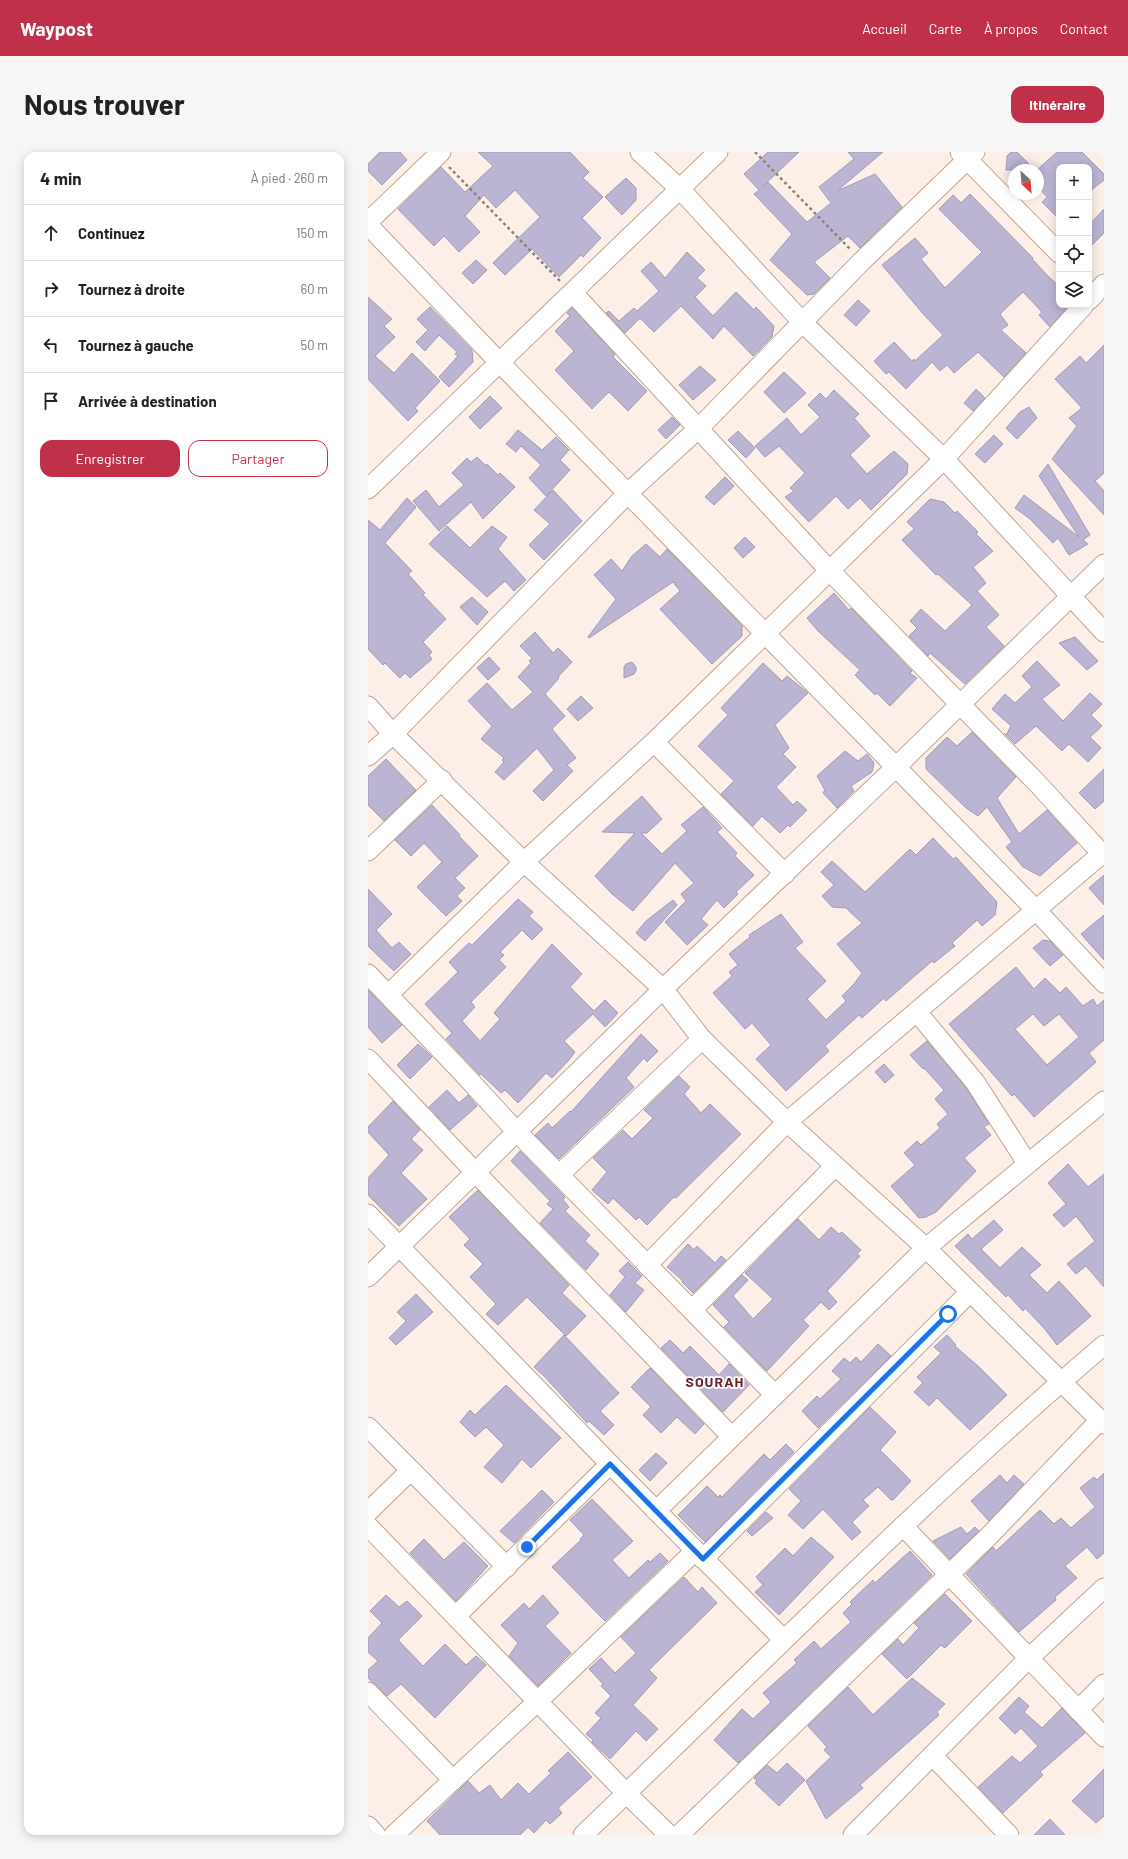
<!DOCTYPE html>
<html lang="fr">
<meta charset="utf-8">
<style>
body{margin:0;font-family:Barlow,sans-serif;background:#f6f6f6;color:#222}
.controls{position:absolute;right:12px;top:12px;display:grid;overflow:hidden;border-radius:8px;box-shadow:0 2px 10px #0003}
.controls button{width:36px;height:36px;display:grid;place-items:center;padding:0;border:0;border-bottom:1px solid #e0e0e0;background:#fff;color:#222;font:20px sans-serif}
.compass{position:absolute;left:640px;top:12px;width:36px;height:36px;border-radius:50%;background:#fff;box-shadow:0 2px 10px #0003;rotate:154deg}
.stop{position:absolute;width:12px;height:12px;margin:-9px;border:3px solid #1a73e8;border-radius:50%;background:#fff}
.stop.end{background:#1a73e8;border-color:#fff;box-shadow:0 1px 4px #0008}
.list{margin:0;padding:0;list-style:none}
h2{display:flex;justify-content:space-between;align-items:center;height:52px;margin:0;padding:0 16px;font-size:17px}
h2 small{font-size:13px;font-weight:400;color:#767676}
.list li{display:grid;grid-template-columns:26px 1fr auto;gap:12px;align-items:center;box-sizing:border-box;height:56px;padding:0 16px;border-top:1px solid #e0e0e0}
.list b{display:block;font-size:15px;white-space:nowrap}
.list em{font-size:13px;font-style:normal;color:#767676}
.actions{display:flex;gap:8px;padding:12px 16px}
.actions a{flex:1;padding:9px 0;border:1px solid #c13049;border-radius:12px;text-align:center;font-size:14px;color:#c13049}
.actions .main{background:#c13049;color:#fff}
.icon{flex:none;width:22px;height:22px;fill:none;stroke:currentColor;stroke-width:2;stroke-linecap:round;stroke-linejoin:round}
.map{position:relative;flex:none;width:736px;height:1683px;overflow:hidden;border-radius:12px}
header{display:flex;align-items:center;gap:24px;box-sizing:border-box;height:56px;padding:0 20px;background:#c13049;color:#fff}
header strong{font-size:19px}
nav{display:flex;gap:22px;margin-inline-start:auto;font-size:14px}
.intro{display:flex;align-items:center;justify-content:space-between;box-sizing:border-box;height:96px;padding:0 24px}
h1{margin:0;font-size:28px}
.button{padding:10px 18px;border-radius:12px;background:#c13049;color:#fff;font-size:14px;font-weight:700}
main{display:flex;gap:24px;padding:0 24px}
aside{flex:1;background:#fff;border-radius:12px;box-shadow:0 2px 10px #0003}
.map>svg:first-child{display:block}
</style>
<header>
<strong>Waypost</strong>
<nav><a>Accueil</a><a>Carte</a><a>À propos</a><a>Contact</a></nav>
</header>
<div class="intro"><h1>Nous trouver</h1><a class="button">Itinéraire</a></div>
<main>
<aside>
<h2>4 min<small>À pied · 260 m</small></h2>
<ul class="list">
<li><svg class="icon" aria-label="ahead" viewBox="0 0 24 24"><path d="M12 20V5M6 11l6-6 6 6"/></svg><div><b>Continuez</b></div><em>150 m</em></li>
<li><svg class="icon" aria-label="right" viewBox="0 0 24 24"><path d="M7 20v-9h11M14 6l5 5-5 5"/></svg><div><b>Tournez à droite</b></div><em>60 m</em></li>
<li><svg class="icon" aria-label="left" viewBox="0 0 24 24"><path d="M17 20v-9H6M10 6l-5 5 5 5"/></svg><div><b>Tournez à gauche</b></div><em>50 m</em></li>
<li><svg class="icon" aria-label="arrive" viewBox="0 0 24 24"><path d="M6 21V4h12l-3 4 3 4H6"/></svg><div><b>Arrivée à destination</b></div></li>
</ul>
<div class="actions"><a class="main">Enregistrer</a><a>Partager</a></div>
</aside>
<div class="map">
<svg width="736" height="1683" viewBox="0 0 736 1683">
<rect width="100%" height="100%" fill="#fcefe8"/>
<g fill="#bbb4d2" stroke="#a29bb8" fill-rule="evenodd">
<path d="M12,0H32L39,8L14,33L0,19V12Z"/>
<path d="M110,0H202L221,20L215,26L235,45L214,66L233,86L215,105L213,103L191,125L164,97L137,123L125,111L172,65L147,38L128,56L116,43L97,64L112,80L91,100L76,84L66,94L30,57L73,15L97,40L125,14Z"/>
<path d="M400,0H431L394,35L400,30L439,70L463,51L451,35L486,7L480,0H515L469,39L507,22L534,55L492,96L480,84L446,110L462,126L446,142L439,143L402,108L424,82L386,42L391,38L376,22Z"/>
<path d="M643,0H649L667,18H638L639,4Z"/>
<path d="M689,0H714L736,22V28L721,40V15H691V67L674,50L679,45L670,35V17Z"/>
<path d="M258,26L268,36V48L254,63L237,45Z"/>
<path d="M602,42L665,106L664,107L680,124L691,134V153H701L682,175L671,163L674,160L655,140L632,162L640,173L633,178L658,201L636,225L610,200L586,221L579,213L572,219L564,210L538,237L521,220L518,222L506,209L526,190L544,209L546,207L547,209L575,183L557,164L514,113L547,86L560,101L553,107L577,136L614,100L571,57L585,43L593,51Z"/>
<path d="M736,57V81L721,96V73Z"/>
<path d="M319,100L337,118L329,126L338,134L327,145L345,164L368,140L386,158L388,155L406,174L404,185L385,204L356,174L345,187L313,154L286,180L272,166L257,181L238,161L241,159L251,169L266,156L269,159L291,139L273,119L283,110L297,126Z"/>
<path d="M108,108L119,118L105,132L94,121Z"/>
<path d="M0,145L24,167L16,174L27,185L7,204L26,221L44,201L72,229L47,256L50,259L40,269L0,227Z"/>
<path d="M490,148L502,159L488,174L476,163Z"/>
<path d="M62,155L104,198L105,210L81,235L71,225L90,204L87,202L89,200L71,183L57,199L48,190L60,178L49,167Z"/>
<path d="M204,156L247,202L245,205L279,239L260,259L241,240L224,257L187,218L206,199L187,179L202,164L199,161Z"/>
<path d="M736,193V321L727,329L736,339V363L684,307L709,274L701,266L714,256L687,227L712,204L718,211Z"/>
<path d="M332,214L348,228L325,248L311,233Z"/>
<path d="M416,220L438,241L416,261L396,240Z"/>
<path d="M608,237L617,246L605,259L596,251Z"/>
<path d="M466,238L491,262L486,266L502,284L482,303L499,322L526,299L540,312L539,322L503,358L492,346L480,357L468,344L441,370L417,345L426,339L422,336L437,321L411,294L397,305L387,294L419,266L433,283L452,265L440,253L452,241L458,247Z"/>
<path d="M122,244L134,256L112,277L101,265Z"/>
<path d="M661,255L669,266L649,287L638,276L652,260Z"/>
<path d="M304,265L312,273L298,287L290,278Z"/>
<path d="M150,278L174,298L188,285L201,298L192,308L202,318L178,344L161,326L173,313L153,294L148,300L138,292Z"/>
<path d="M370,279L387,296L378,306L360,288Z"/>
<path d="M626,283L635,292L617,311L607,302Z"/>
<path d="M109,305L118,314L119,312L130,323L132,321L147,335L115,367L103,350L71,379L45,349L58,338L71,355L96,333L84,321L99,306L103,310Z"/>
<path d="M680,312L722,383L715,388L720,392L701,403L690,386L685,391L662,367L647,356L656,343L711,385L671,324Z"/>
<path d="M357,325L366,334L346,353L337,345Z"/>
<path d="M185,338L214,369L176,408L161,393L182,372L166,358Z"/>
<path d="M39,346L48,355L17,391L44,419L40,422L57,441L55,443L78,467L55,490L64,500L61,503L64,507L42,526L37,521L32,526L17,511L15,513L0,497V368L12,378Z"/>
<path d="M562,347L576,350L587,361L589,359L610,380L608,382L625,399L605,415L618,431L609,439L631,463L618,475L636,494L597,532L562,501L560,504L541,484L549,476L542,469L553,457L577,479L604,453L570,422L568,423L534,388L546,377L539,370Z"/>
<path d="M79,374L102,396L124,374L139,385L130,397L158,428L146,439L137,429L119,445L61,392Z"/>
<path d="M377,385L387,395L375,406L366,396Z"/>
<path d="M278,392L292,405L299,397L374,473V484L344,512L292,457L312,439L305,430L221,486L220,485L248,447L226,423L243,407L254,419L264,404Z"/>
<path d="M466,441L481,458L483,456L544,519L542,521L549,526L522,554L509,541L507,543L487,523L492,518L450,479L439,466Z"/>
<path d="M104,445L120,460L109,473L92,455Z"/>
<path d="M167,480L185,501L190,496L204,510L190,525L191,526L177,542L197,564L184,577L208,606L199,613L205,619L175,649L165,639L186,618L169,596L136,628L127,620L136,610L134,608L136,606L113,587L124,574L100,549L119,531L144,558L165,540L150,525L163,511L161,509L164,506L152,494Z"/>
<path d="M707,485L730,509L719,518L691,491Z"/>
<path d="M121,505L132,517L120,528L109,516Z"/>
<path d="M669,509L692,533L674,547L695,569L722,541L734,552L723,563L734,574L722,585L733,596L720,610L701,592L694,599L668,574L647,592L636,581L638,583L643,574L624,557L637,542L647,551L664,535L654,524Z"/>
<path d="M264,510L268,515V519L266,522L256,526V515L258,512Z"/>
<path d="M395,511L414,529L419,524L440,541L407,573L421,596L415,602L428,615L408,635L425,653L429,649L439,658L422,675L420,673L412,681L394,664L385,674L353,642L366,629L330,594L360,563L353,556Z"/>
<path d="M213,544L225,556L210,569L199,557Z"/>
<path d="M604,580L648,625L629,646L651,682L679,658L709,691L672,724L655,715L638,695L644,690L619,655L610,664L598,656L558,617V606L579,585L589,594Z"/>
<path d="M477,599L490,609L499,602L506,611L504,620L483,634L486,639L469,656L455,641L457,638L449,624Z"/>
<path d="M18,607L48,638L16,669L0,653V624Z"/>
<path d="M736,617V649L727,657L711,641Z"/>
<path d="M274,644L294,667L279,681H273L294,702L319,679L313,673L335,655L354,676L349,680L369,701L367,704L386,723L368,740L370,742L356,756L349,748L333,767L340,773L319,793L297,770L318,749L313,742L326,731L307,711L265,759L244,742L227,724L267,681L234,680Z"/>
<path d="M64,653L92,683L91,684L110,704L87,726L97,736L89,744L94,749L78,764L49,735L74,710L56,691L43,704L27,688Z"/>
<path d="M565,686L585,707L588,705L629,750L627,763L614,774L609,768L584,791L587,794L577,802L566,811L564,809L518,849L516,846L494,866L491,863L457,894L461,899L418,939L388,907L403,893L384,871L377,877L345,841L364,824L361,820L370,813L361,802L382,785L381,783L413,762L435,790L427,796L458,829L439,847L458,868L478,849L474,844L486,832L494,821L469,792L494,771L478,756L464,755L454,744L466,733L453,720L464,709L497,740L542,697L548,703Z"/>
<path d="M736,723V753L721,736Z"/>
<path d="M0,737L24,762L8,778L24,796L31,790L43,802L26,819L0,794Z"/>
<path d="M150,747L165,760L161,764L175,777L164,788L154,778L132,800L136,803L131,808L138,815L103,850L107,855L94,869L112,889L132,867L126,861L184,792L214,822L202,835L226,859L237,848L250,861L237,875L225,862L196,889L207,900L201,908L184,926L178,921L150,951L137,938L133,941L113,922L112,923L78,887L84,881L57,852L90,820L81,810L101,791L104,793Z"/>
<path d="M305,748L309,753L277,789L268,781L278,769Z"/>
<path d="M736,763V808L713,782Z"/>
<path d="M675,788L682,789L695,803L682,814L665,796Z"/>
<path d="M648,815L666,837L677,826L692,841L698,835L715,854L725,847L729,854L736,848V888L721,901L728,910L666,965L646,942L644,944L581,872ZM665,862L676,874L691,862L711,885L679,913L647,877Z"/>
<path d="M0,838L34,873L14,891L0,875Z"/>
<path d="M273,882L290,899L279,910L276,906L258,926L266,935L191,1007L167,983L180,971L184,976L202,959L203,960Z"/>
<path d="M559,889L598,936L621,972L616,975L623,983L596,1006L608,1019L568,1060L558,1065L551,1066L523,1034L547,1013L536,1001L549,989L553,993L572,976L569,972L580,962L567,947L576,938L556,916L555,917L542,903Z"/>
<path d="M50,892L64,905L42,927L29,913Z"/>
<path d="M516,912L526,923L517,931L507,920Z"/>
<path d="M311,924L322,935L316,942L333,961L342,952L373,982L308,1046L306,1045L279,1073L271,1065L268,1068L245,1046L240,1052L224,1038L239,1020L225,1006L255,978L264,987L285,966L276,958Z"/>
<path d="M79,938L91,951L100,943L109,954L82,978L61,955Z"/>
<path d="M25,949L52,978L43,987L55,998L33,1021L59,1047L31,1074L0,1043V1026L21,1003L0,980V975Z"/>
<path d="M152,999L197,1045L195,1048L201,1055L197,1059L222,1083L217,1089L231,1102L218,1118L172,1071L185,1057L179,1052L182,1049L143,1009Z"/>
<path d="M700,1012L720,1035L736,1022V1135L718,1114L708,1122L699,1112L727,1089L708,1064L696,1075L685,1063L698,1052L680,1031Z"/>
<path d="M110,1038L201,1133L194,1141L218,1164L198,1184L159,1145L130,1173L118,1162L128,1152L102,1125L115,1112L96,1093L102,1087L81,1065Z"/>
<path d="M430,1067L451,1088L463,1075L471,1082L474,1080L493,1098L489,1102L492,1104L459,1139L469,1150L461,1158L453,1150L435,1168L441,1174L399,1219L356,1175L361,1170L345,1153L374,1123L380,1128L365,1144L385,1167L405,1147L377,1121Z"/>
<path d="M626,1068L635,1078L613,1097L632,1116L654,1095L673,1113L661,1123L679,1141L691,1129L723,1164L689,1193L676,1176L657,1156L655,1159L640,1143L638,1145L587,1094L600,1082L604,1087Z"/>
<path d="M320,1092L326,1098L329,1094L347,1111L353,1104L358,1108L325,1141L314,1130L315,1129L299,1115Z"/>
<path d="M260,1110L274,1124L267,1131L276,1138L258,1160L242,1143L257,1125L251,1119Z"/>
<path d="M48,1142L65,1160L28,1193L21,1186L38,1169L29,1160Z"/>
<path d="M196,1183L251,1241L232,1259L246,1273L236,1283L221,1269L219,1271L176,1224L166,1215Z"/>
<path d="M579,1183L588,1193L587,1194L611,1215L639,1243L602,1278L569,1246L561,1254L546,1240L555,1231L549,1225L573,1201L566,1195Z"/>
<path d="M302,1188L315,1201L322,1194L351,1223L361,1212L381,1233L355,1260L293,1196Z"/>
<path d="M510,1192L523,1204L450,1276L434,1259L449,1244L452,1247L473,1227L464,1219L476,1206L482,1211L488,1205L493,1210Z"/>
<path d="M282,1216L336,1272L327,1282L309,1265L293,1281L275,1263L283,1255L263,1235Z"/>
<path d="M138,1233L193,1286L163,1316L154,1307L134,1331L116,1315L136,1293L118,1275L107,1285L92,1270L102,1258L107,1263Z"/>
<path d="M502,1255L528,1280L512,1298L543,1329L525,1348H523L510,1335L495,1348L501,1354L484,1370L493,1380L484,1388L455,1357L435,1377L420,1363L433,1349L421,1337Z"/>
<path d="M418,1292L426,1300L337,1390L310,1363L339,1334L350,1345L352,1343L354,1345L396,1302L402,1308Z"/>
<path d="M288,1301L299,1311L282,1329L271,1318Z"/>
<path d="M736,1321V1401L729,1407L719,1395L697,1414L709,1426L687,1445L688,1448L651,1480L598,1422L625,1395L628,1399L672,1358L686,1372L693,1366L703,1376L727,1355L712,1336L726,1325L729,1328Z"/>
<path d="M632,1323L639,1331L646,1323L656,1332L621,1369L603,1349Z"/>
<path d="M174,1338L186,1350L146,1391L132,1379Z"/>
<path d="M224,1347L265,1389L244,1408L261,1426L280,1408L282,1410L292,1401L300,1409L237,1469L184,1415L213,1388L212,1387L216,1383L202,1368Z"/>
<path d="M398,1360L405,1366L384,1384L379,1379Z"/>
<path d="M593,1375L599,1382L607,1375L611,1379L582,1407L565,1389Z"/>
<path d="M443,1385L466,1405L411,1463L387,1440L395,1433L388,1425L417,1396L425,1404Z"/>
<path d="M56,1387L76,1408L96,1390L120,1414L88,1449L42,1401Z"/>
<path d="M542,1399L564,1423L370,1611L346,1588L374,1557L385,1567L403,1550L395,1541L429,1511L426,1508L446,1489L453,1497L483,1470L475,1461L484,1452L482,1450L505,1428L507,1431Z"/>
<path d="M316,1425L330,1440L334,1435L349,1451L281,1518L289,1526L265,1553L290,1577L278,1589L268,1579L242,1607L224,1590L225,1588L218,1582L233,1566L227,1561L243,1544L233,1534L235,1532L221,1517L233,1506L247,1521L268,1501L253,1485Z"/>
<path d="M577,1442L604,1469L577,1496L573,1493L539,1527L514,1502L530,1487L535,1493L551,1476L546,1471Z"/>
<path d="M18,1443L31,1455L39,1449L54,1464L30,1488L55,1514L77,1492L98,1513L108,1504L118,1513L67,1566L33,1532L19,1544L0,1526V1518L10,1509L0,1500V1486L14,1471L2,1459Z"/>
<path d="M175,1443L191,1461L177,1474L203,1501L170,1534L141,1504L150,1491L133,1473L156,1451L161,1457Z"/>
<path d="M544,1526L577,1552L569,1560L571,1563L492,1633L495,1636L458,1667L438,1629L463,1605L456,1598L459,1595L440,1574L480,1535L505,1563Z"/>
<path d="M651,1545L661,1554L656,1560L674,1576L694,1556L717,1581L672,1620L675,1623L635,1661L610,1635L644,1604L652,1611L670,1594L653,1576L647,1582L631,1566Z"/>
<path d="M200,1600L224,1625L190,1656L194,1661L182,1672L178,1668L166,1681L160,1675L152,1683H72L59,1669L100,1629L111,1641L122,1633L133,1648L150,1631L161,1642L183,1621L180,1619Z"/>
<path d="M419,1611L437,1628L411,1654L387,1631L389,1629L386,1626L399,1613L409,1621Z"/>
<path d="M736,1617V1664L728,1671L704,1649Z"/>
<path d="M682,1667L697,1683H666Z"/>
</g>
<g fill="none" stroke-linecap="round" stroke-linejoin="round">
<defs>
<g id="minor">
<path d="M272,0L312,37L435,171L576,307L736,480"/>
<path d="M592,0L691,101"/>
<path d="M0,70L73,0"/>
<path d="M0,73L132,211L668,758L736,831"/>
<path d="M205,141L461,418L670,632L736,704"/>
<path d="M721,148L736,132"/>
<path d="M0,337L350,0"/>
<path d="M0,554L25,582L156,710L295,837L334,887L419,970L558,1096L736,1272"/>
<path d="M286,590L417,722"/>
<path d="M0,604L25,582L260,341L331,276L494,109L607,0"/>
<path d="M0,699L74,628"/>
<path d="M0,822L91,917L149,980L406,1242"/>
<path d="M21,842L156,710L286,590L576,307L716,153"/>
<path d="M549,860L607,930L659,1011"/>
<path d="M0,907L108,1021L363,1284"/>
<path d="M191,1023L334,887"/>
<path d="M0,1062L242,1312L416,1488"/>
<path d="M279,1113L419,970L736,700"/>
<path d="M0,1125L295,837L528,615L736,412"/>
<path d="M324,1158L467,1014"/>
<path d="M0,1275L139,1415"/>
<path d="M288,1359L558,1096L736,949"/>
<path d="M0,1360L42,1319"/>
<path d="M0,1374L258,1641L301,1683"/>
<path d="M535,1374L736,1585"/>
<path d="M335,1407L602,1140"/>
<path d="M88,1464L242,1312"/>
<path d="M0,1540L85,1628"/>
<path d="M710,1558L736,1532"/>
<path d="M565,1604L641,1683"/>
<path d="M0,1674L8,1683"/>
<path d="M26,1683L170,1549L327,1399"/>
<path d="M215,1683C387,1518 554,1348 736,1193"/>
<path d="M311,1683L622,1383L732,1268"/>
<path d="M485,1683L660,1507L736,1436"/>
</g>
</defs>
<use href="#minor" stroke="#c0a491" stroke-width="21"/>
<g stroke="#8c8079" stroke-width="2.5" stroke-dasharray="3 3" stroke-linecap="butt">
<path d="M387,0L483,98"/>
<path d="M81,15L192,129"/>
</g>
<use href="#minor" stroke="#fff" stroke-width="19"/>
</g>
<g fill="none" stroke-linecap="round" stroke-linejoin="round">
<path stroke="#1a73e8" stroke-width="5" d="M159,1395L242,1312L335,1407L580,1162"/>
</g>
<g text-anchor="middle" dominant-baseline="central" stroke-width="3.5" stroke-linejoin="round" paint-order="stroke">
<g font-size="14" font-weight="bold" letter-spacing="1" fill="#69232c" stroke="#fff">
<text x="347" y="1229">SOURAH</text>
</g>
</g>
</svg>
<div class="controls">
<button>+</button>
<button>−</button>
<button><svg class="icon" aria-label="locate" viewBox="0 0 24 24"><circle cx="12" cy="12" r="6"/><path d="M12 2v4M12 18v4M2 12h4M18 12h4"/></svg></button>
<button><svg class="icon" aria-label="layers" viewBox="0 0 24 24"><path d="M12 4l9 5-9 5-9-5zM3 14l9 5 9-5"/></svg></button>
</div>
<svg class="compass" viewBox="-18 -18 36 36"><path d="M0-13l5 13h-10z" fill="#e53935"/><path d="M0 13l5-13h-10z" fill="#767676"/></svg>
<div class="stop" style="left:580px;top:1162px"></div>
<div class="stop end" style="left:159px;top:1395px"></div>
</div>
</main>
